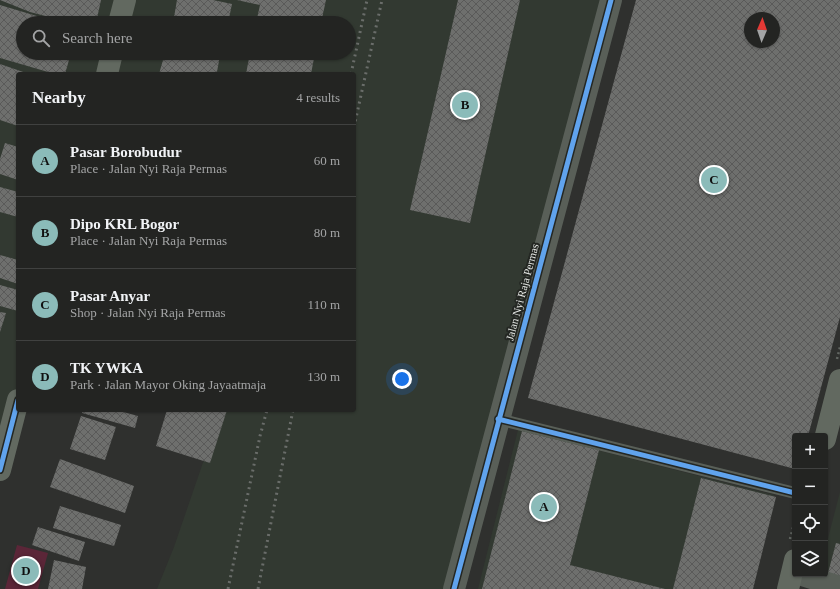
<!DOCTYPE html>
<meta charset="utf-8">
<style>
body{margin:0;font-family:"Times New Roman",serif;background:#2b2c2a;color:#f1f3f6}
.controls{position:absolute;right:12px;bottom:12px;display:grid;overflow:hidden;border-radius:4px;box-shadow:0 1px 3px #0004}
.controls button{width:36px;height:36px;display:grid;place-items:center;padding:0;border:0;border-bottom:1px solid #404140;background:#232422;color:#f1f3f6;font:20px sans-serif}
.compass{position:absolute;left:744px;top:12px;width:36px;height:36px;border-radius:50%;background:#232422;box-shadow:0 1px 3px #0004;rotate:2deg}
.you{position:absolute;left:402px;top:379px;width:14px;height:14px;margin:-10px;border:3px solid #fff;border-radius:50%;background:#1a73e8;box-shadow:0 0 0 6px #1a73e833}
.badge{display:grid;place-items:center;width:26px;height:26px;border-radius:50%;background:#8bbbb9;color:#111;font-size:13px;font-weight:700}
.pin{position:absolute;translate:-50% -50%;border:2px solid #fff;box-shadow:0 1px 4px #0006}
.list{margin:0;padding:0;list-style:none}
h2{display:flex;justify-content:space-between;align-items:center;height:52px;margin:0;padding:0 16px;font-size:17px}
h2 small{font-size:13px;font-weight:400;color:#a3a4a5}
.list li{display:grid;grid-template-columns:26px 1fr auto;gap:12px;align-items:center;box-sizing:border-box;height:72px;padding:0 16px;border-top:1px solid #404140}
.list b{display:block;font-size:15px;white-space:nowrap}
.list p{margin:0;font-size:13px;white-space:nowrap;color:#a3a4a5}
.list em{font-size:13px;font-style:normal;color:#a3a4a5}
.icon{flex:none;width:22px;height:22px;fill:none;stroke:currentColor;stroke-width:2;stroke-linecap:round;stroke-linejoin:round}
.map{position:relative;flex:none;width:840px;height:589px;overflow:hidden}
.search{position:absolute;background:#232422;box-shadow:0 1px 3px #0004;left:16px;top:16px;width:340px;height:44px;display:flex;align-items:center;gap:10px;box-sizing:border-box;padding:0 14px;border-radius:22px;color:#a3a4a5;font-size:15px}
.panel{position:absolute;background:#232422;box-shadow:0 1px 3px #0004;left:16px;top:72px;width:340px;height:340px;border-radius:4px}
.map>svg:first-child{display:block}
</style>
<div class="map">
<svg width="840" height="589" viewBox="0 0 840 589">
<defs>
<pattern id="building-cross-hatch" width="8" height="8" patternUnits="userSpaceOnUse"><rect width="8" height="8" fill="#6e6f6d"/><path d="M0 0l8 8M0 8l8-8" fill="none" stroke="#5a5a59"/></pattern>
</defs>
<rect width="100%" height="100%" fill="#2f302e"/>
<g fill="#323931" fill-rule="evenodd">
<path d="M0,0H611L454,589H157L174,547L221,410H354V74H18V401L0,469ZM23,23H349V53H23Z"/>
<path d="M518,430L774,495L751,589H478Z"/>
<path d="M840,492V589L825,574V550Z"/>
</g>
<path fill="#5b2638" d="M17,545L48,553L38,589H5Z"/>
<g fill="url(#building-cross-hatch)" fill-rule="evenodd">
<path d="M0,0H101L96,23H72L30,12Z"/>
<path d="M177,0H213L232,4L228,23H173Z"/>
<path d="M237,0H326L321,23H256L260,5Z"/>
<path d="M458,0H520L470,223L410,210Z"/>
<path d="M636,0H840V317L808,436H795V469L528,398ZM750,18H774V42H750Z"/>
<path d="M0,5L60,23H23V53H71L65,74H55L0,58Z"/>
<path d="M165,53H210L220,55L217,72L226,74H159Z"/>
<path d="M250,53H315L311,74H246Z"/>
<path d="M0,64L29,74H18V126L0,120Z"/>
<path d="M5,143L18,147V180L0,174V159Z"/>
<path d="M0,187L18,192V217L0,212Z"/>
<path d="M0,255L18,260V284L0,278Z"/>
<path d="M0,285L18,290V311L0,306Z"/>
<path d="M0,312L6,313L0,332Z"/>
<path d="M83,410H116L138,416L135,428L82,413Z"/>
<path d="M167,410H227L210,463L156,446Z"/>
<path d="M81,416L116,427L105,460L70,449Z"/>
<path d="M522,431L599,450L570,565L665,589H482Z"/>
<path d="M60,459L134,486L125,513L50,487Z"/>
<path d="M701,478L776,497L753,589H673Z"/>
<path d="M60,506L121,525L114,546L53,528Z"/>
<path d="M38,527L85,542L79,561L32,545Z"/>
<path d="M836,543L840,544V577L828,573Z"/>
<path d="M54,560L86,567L82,589H48Z"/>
</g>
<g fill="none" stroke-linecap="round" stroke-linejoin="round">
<g stroke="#626662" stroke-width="2.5" stroke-dasharray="2 3" stroke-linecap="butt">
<path d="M837,359L840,347"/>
<path d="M790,539L795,520"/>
</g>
<path stroke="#595f58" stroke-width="12" d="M498,419L795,493"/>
<g stroke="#595f58" stroke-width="22">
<path d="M799,574L840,587"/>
<path d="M454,589L611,0"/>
</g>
<g stroke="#626960" stroke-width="22">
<path d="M119,23L125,0"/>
<path d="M107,74L112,53"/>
<path d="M825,439L840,380"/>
<path d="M0,470L18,400"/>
<path d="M788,589L795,560"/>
</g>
<g stroke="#6a6d6a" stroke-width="3" stroke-dasharray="2 4" stroke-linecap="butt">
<path d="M351,74L367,0"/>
<path d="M354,127L382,0"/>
<path d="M228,589L260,436L267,410"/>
<path d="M258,589L293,410"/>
</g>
<defs>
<g id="cycleway">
<path d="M498,419L795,493"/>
<path d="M0,470L18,400"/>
<path d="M454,589L611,0"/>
</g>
</defs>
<use href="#cycleway" stroke="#242723" stroke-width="8"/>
<use href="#cycleway" stroke="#60a3ed" stroke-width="5"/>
</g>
<g text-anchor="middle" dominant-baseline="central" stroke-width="4" stroke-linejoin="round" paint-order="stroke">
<g font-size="11" fill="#e6e9e6" stroke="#242723">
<text transform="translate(522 292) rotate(-75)">Jalan Nyi Raja Permas</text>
</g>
</g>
</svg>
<div class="controls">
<button>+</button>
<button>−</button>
<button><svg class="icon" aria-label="locate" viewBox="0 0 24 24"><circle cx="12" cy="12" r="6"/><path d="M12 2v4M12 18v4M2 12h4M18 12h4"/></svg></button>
<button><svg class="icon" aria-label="layers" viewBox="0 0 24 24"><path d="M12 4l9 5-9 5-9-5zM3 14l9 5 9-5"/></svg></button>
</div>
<svg class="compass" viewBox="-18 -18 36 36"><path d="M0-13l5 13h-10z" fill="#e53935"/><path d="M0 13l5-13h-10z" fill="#a3a4a5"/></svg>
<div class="you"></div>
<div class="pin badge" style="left:544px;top:507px">A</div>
<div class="pin badge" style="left:465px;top:105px">B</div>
<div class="pin badge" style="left:714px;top:180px">C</div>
<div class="pin badge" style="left:26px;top:571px">D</div>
<div class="search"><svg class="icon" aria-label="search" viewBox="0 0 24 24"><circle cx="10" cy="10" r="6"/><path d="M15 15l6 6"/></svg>Search here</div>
<section class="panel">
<h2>Nearby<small>4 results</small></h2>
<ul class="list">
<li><span class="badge">A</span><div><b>Pasar Borobudur</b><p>Place · Jalan Nyi Raja Permas</p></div><em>60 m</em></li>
<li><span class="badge">B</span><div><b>Dipo KRL Bogor</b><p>Place · Jalan Nyi Raja Permas</p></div><em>80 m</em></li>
<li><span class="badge">C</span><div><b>Pasar Anyar</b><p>Shop · Jalan Nyi Raja Permas</p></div><em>110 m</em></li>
<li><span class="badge">D</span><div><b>TK YWKA</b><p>Park · Jalan Mayor Oking Jayaatmaja</p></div><em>130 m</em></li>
</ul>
</section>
</div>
